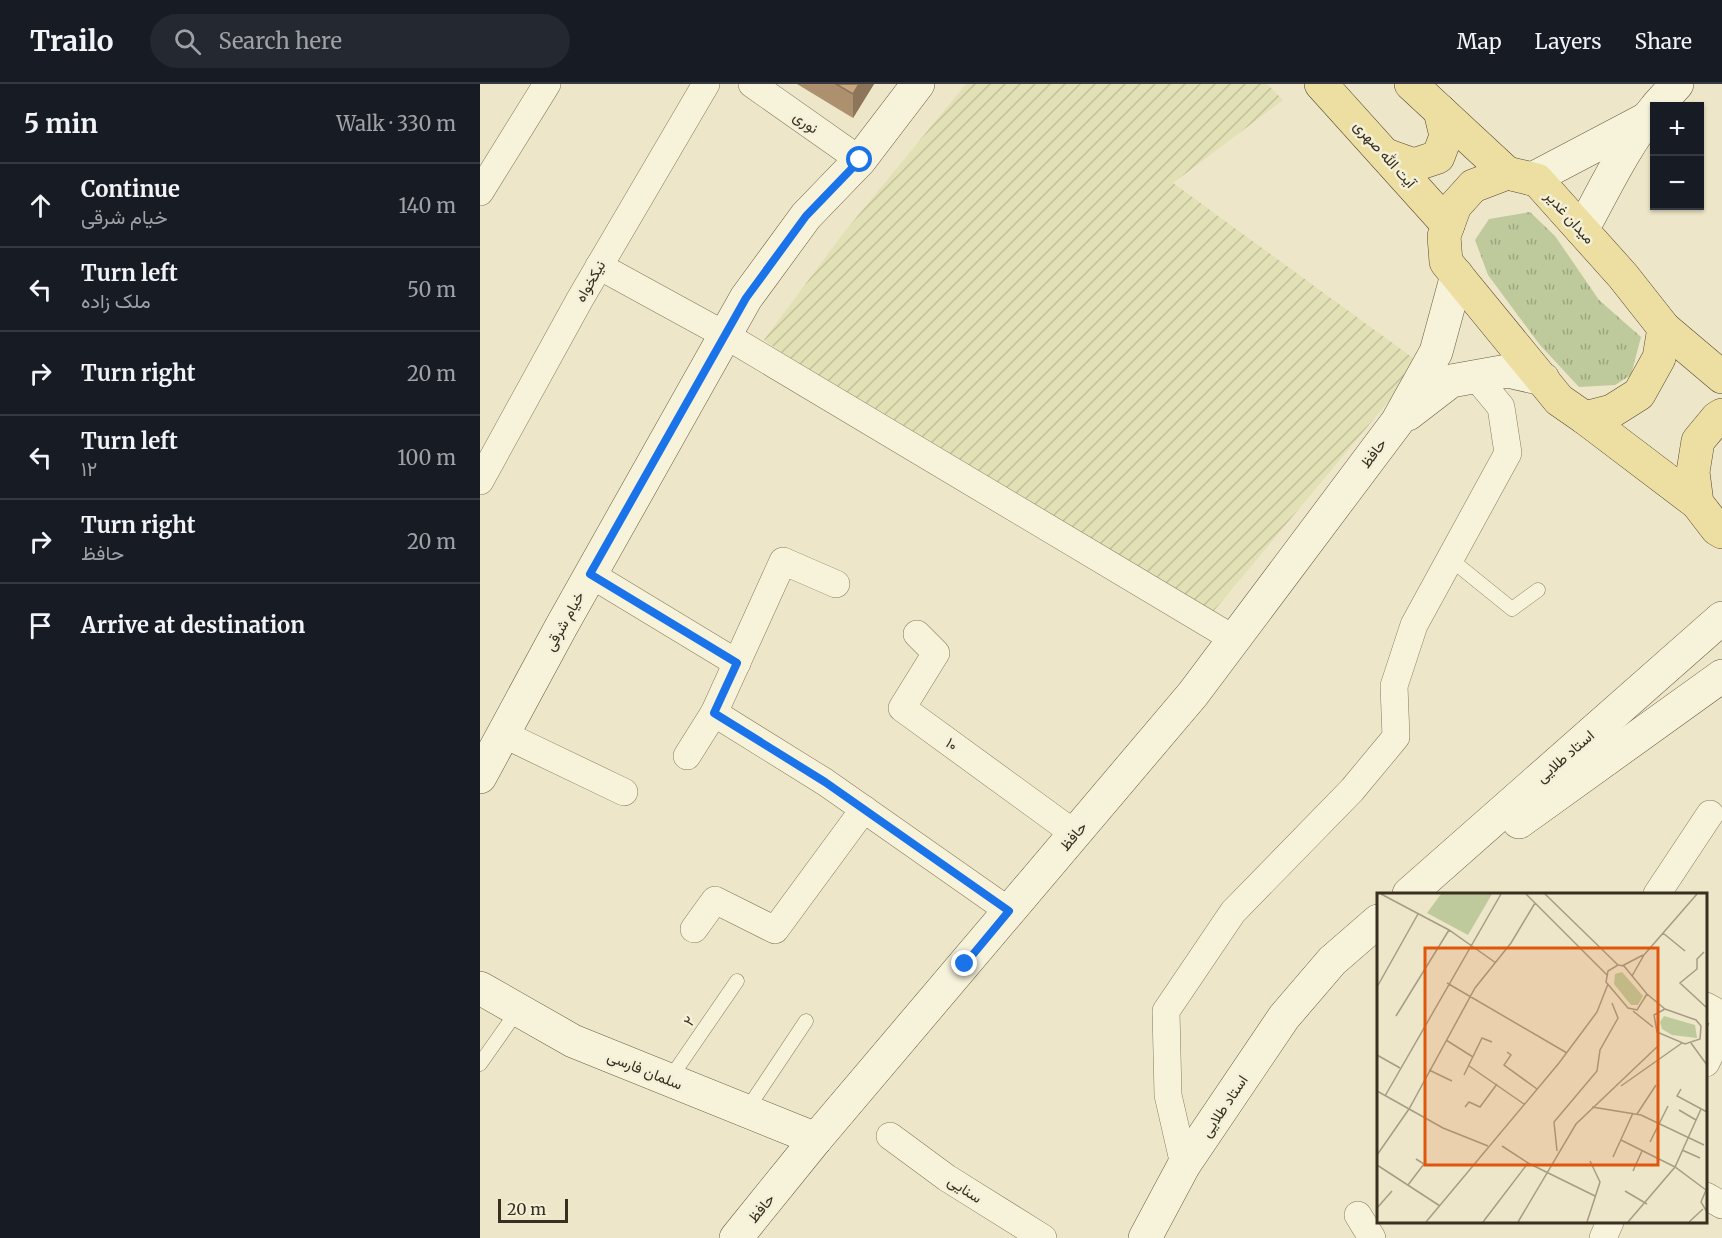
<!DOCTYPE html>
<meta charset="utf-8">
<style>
body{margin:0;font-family:Merriweather,Vazirmatn,serif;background:#242831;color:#f1f3f6}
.controls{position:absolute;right:18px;top:18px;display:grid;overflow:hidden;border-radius:0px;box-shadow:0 2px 4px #0004}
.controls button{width:54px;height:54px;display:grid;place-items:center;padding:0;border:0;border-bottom:2px solid #363941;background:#171b24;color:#f1f3f6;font:30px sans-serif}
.scale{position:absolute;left:18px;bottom:15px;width:70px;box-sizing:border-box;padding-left:6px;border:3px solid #392f20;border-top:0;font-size:16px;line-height:21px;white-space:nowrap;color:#392f20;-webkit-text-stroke:4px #f4f0d7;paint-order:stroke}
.stop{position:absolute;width:18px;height:18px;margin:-14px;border:4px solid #1a73e8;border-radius:50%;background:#fff}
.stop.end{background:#1a73e8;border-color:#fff;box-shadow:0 2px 6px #0008}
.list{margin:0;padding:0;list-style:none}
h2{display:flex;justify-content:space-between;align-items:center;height:78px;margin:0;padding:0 24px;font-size:26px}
h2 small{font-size:20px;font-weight:400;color:#9ea1a6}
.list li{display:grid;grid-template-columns:39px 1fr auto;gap:18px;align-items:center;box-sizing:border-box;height:84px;padding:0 24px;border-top:2px solid #363941}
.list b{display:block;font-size:22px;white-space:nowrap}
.list p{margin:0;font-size:20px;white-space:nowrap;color:#9ea1a6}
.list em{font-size:20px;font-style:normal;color:#9ea1a6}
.icon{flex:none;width:33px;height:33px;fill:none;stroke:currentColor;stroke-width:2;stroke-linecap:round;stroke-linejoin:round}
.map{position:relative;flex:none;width:1242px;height:1154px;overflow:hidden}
header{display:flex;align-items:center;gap:36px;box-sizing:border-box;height:84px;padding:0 30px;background:#171b24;border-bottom:2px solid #363941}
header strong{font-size:28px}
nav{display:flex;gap:33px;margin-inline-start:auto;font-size:21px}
.search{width:420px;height:54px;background:#242831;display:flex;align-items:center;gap:15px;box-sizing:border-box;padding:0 21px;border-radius:33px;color:#9ea1a6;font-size:22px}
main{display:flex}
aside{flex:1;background:#171b24}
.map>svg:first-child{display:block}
</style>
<header>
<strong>Trailo</strong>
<div class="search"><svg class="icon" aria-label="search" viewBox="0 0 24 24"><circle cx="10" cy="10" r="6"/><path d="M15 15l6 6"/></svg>Search here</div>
<nav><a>Map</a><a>Layers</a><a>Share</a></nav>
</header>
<main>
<aside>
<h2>5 min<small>Walk · 330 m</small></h2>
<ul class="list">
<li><svg class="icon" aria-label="ahead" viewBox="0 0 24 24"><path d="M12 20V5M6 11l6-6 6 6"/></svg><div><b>Continue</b><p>خیام شرقی</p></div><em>140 m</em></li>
<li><svg class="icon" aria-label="left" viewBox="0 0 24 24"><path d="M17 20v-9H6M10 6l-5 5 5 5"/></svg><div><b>Turn left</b><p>ملک زاده</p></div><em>50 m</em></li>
<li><svg class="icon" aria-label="right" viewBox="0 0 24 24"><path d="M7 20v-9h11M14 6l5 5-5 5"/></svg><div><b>Turn right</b></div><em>20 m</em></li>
<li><svg class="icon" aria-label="left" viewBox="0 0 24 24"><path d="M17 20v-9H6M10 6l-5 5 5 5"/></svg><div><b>Turn left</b><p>۱۲</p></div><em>100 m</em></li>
<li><svg class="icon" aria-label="right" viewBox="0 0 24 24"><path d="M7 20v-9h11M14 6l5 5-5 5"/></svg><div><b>Turn right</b><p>حافظ</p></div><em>20 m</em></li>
<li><svg class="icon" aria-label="arrive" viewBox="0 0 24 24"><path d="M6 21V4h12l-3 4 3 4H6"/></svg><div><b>Arrive at destination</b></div></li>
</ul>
</aside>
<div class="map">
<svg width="1242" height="1154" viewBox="0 0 1242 1154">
<defs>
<pattern id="farmland-furrows" width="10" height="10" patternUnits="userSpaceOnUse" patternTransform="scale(1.5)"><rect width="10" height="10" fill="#e2e0b5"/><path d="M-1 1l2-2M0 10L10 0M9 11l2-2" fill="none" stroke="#c3c09b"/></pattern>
<pattern id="grass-tufts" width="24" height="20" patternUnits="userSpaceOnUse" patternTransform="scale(1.5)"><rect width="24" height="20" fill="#bfca9c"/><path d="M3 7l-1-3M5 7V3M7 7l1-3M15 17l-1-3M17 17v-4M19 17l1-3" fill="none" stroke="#9ca47f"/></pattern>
</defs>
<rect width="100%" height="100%" fill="#ede6c8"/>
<path fill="url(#farmland-furrows)" d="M486,0H787L803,16L693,99L933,274L923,300L732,529L315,278L284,256L362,151Z"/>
<path fill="url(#grass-tufts)" d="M1050,128L1075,152L1119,216L1161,253L1151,291L1135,301L1099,303L1060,261L1008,191L995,156L1009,135Z"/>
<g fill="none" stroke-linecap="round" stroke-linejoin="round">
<defs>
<g id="lane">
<path d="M969,474L1032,525L1058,506"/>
<path d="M0,980L38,926"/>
<path d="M189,996L257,897"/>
<path d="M266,1027L326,937"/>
</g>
<g id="street">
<path d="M272,0L380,76"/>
<path d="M0,108L67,0"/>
<path d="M119,182L245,251L754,555"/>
<path d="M0,397L100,215L226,0"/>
<path d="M110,490L257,579"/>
<path d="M437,550L456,569L422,624L595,750"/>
<path d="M234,629L345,698L529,827"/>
<path d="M23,650L144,708"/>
<path d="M207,672L234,629L303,477L356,500"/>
<path d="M1177,810L1230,730"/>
<path d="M214,845L235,816L295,846L384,725"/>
<path d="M1226,922L1242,931"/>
<path d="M1226,979L1242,944"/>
<path d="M410,1052L467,1094L563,1154"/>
<path d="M704,1081L688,1011L686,927L753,828L872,706L916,653L914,602L934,541L1028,369L1021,323L996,293"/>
<path d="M1226,1112L1242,1121"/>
<path d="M878,1131L892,1154"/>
<path d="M1123,1154L1130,1138"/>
</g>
<g id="secondary">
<path d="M1177,22L1197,0"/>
<path d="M1052,95L1166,35"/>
<path d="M1102,146C1123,108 1146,59 1174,26"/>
<path d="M928,330L971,297L1027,287L1063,295"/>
<path d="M0,693L81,543L266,214L326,132L380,76L438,0"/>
<path d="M1039,738L1242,592"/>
<path d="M929,810L1242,534"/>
<path d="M0,904L93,957L336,1055"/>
<path d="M256,1154L336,1055L713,610L917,338L956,268L977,191"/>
<path d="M665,1154L704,1081L804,933L852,877L898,837"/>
</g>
<g id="primary">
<path d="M841,0L968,141"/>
<path d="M931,0L1027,89"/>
<path d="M906,71L934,81L958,73L966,52L960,27"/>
<path d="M1027,89L1057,96L1143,192L1184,244L1179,274L1159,310L1132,327L1105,334L1079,316L966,178L964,152L975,122L993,102Z"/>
<path d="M1184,244L1242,293"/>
<path d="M1242,331L1237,334L1218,357L1213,388L1217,419L1237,445L1242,448"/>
<path d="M1105,334L1217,419"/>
</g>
</defs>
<use href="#lane" stroke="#88795e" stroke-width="15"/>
<use href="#street" stroke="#88795e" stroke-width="28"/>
<use href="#secondary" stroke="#6a5a41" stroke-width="34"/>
<use href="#primary" stroke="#564731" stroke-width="34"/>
<use href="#lane" stroke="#f7f3db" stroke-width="14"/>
<use href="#street" stroke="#f7f3db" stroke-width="27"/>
<use href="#secondary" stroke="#f7f3db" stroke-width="33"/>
<use href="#primary" stroke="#eddfa2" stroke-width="33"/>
</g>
<path fill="#ad906e" d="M317,0H394L373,34Z"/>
<path fill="#8d755a" d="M379,0H394L373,34V10Z"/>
<path fill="#c9a780" stroke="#8d755a" stroke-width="1.5" d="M356,0H379L373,10Z"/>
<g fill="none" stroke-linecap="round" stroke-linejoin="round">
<path stroke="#1a73e8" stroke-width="8" d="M380,76L326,132L266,214L110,490L257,579L234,629L345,698L529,827L485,880"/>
</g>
<g text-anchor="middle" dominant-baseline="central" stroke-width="5" stroke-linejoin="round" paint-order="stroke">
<g font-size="15" fill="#392f20" stroke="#f4f0d7">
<text transform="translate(326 38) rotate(35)">نوری</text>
<text transform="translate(905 70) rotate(48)">آیت الله صهری</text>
<text transform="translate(1090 133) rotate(48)">میدان غدیر</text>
<text transform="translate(110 197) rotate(-60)">نیکخواه</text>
<text transform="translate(893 369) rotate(-53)">حافظ</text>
<text transform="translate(84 537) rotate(-61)">خیام شرقی</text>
<text transform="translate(472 660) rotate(36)">۱۰</text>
<text transform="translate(1085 672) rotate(-41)">استاد طلایی</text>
<text transform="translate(593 752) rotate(-50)">حافظ</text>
<text transform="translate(209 937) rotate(-56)">۲</text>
<text transform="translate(165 986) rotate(22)">سلمان فارسی</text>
<text transform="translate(744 1022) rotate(-56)">استاد طلایی</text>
<text transform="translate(485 1105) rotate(33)">سنایی</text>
<text transform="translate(281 1124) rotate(-51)">حافظ</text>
</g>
</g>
<g transform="translate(897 809)">
<rect width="330" height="330" fill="#ede6c8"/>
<path d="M245,79L266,103L261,112H254L237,91L238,81ZM287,123L318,132L320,145L295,142L285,136L283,129Z" fill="#bfca9c"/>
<path d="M64,1H115L91,42L50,20Z" fill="#bfca9c"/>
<path fill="none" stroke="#a59d85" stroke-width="1.5" d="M4,1L72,37L119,70M149,1L230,82M168,1L241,72M286,40L308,58M327,59L320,66V76L303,90L330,115M241,72L247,73L270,101L260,117L251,115L229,89L231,78ZM245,73L266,62M255,83L267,62L320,1M70,90L190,160M0,94L41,21M270,101L288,116L319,127L324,133L323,146L308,151L280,139L277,122L288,116M256,118L276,134M19,123L72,37M69,147L96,164M314,150L330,172M130,159L134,162L127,172L160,196M0,162L23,175M92,173L147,211M52,177L75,188M87,182L105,145L115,149M244,193L305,150M304,196L300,203L330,219M0,198L66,235L111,253M8,203L124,1M88,214L92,209L103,214L120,191M215,214L264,222L327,252M302,217L319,227M260,221L279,192M244,247L298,274L329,297M273,249L291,213M125,253L151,270L218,303M305,257L323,265M180,258L177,229L220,178L223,157L241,125L235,110M0,262L32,216L98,95L134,50L158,10M236,264L256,220M0,272L63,313M256,278L265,258M31,292L47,271L39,266M330,295L324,309L330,319M248,298L270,311M0,315L15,298M49,329L182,170L220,119L231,91M106,329L151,270M141,329L199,231L282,152M210,329L223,289L213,268M251,329L298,274L324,216M312,329L326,316"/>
<path fill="#df570d" fill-opacity="0.15" stroke="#df570d" stroke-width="3" d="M48,55H281V272H48Z"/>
<rect width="330" height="330" fill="none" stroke="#392f20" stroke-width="3"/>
</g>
</svg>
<div class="controls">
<button>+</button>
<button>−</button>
</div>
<div class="scale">20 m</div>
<div class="stop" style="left:380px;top:76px"></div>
<div class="stop end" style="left:485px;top:880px"></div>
</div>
</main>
